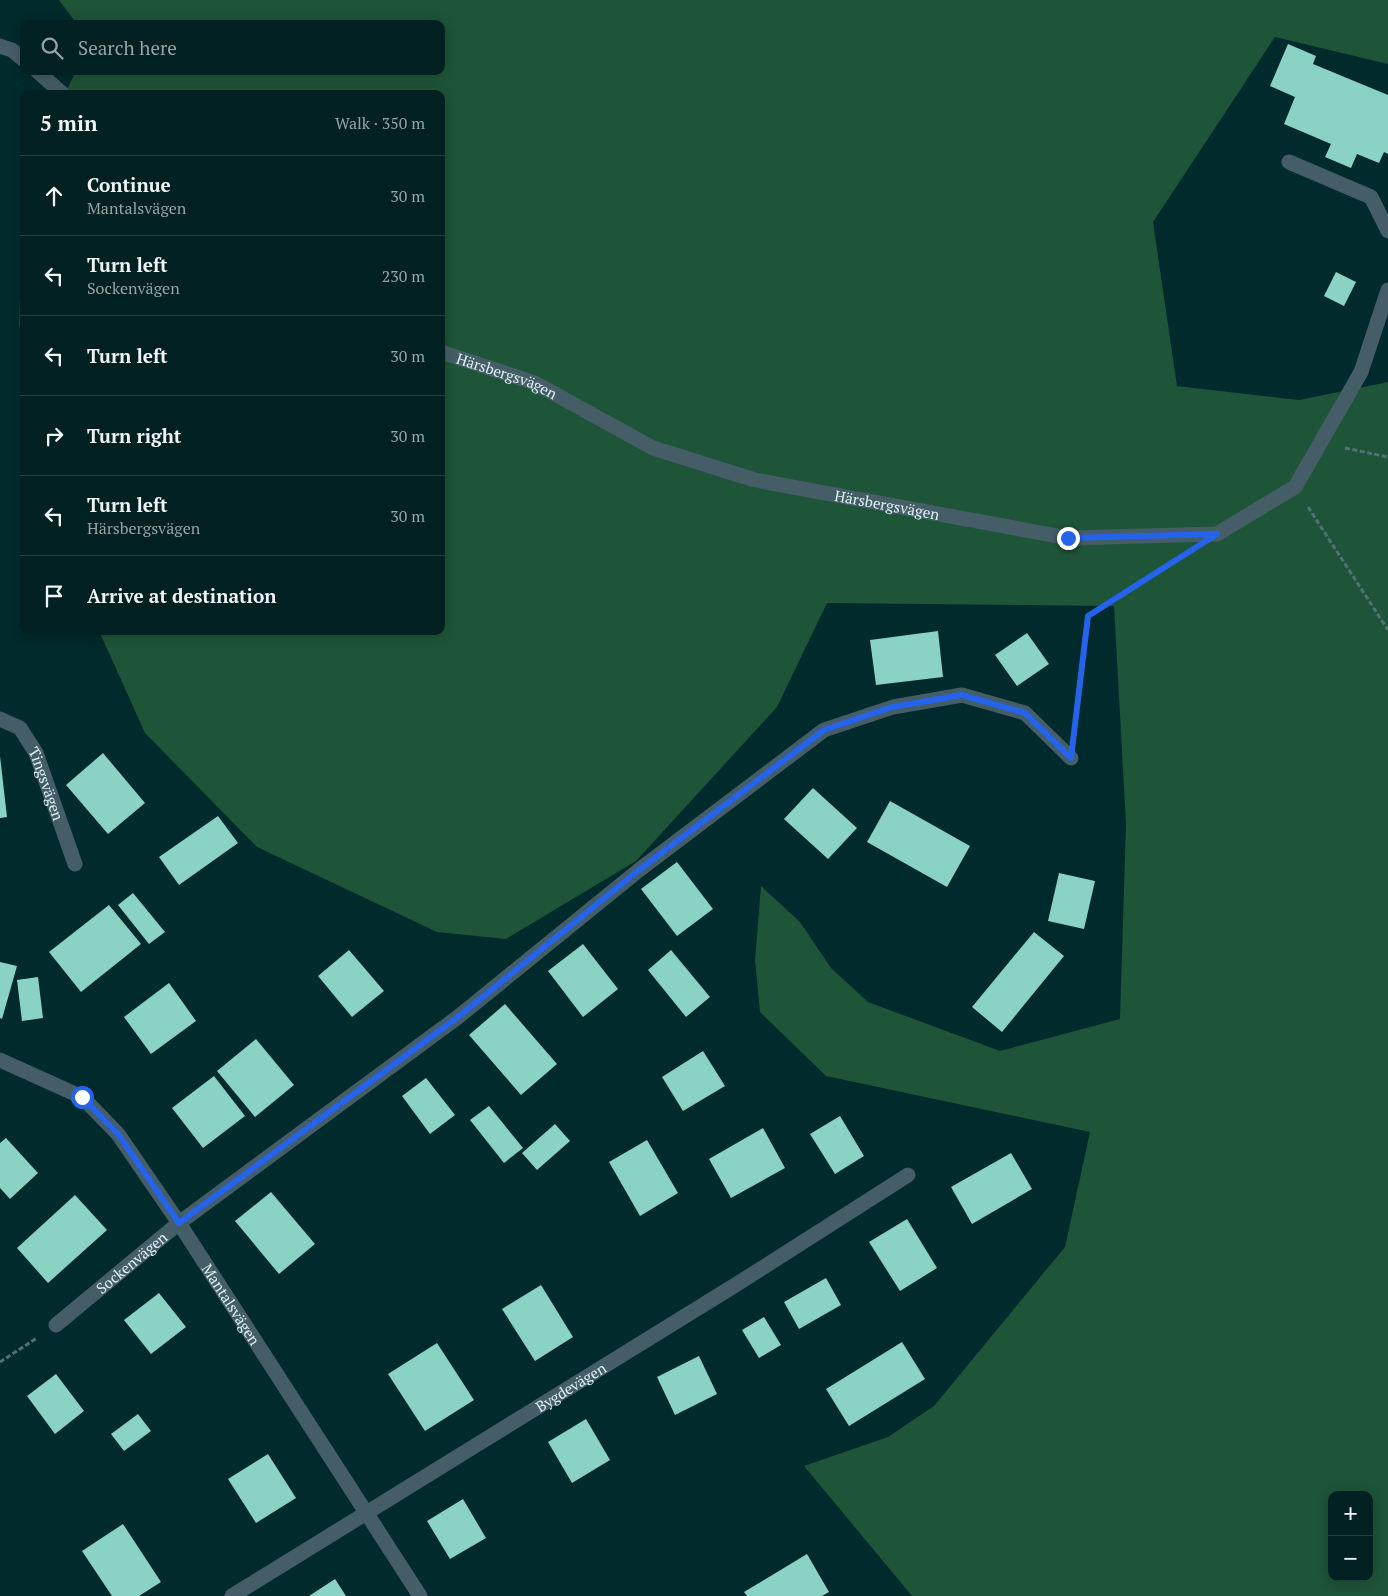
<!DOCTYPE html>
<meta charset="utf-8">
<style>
body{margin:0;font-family:"PT Serif",serif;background:#0f2d2f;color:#f1f3f6}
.controls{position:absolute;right:15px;bottom:15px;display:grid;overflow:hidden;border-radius:10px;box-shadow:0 2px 12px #0003}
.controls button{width:45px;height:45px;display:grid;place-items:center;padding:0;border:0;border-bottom:1px solid #233e40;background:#012022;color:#f1f3f6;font:25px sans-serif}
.stop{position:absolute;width:15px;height:15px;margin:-11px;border:4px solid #2563eb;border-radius:50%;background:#fff}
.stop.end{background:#2563eb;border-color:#fff;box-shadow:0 1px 5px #0008}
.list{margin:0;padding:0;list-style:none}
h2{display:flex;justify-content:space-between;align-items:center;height:65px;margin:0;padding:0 20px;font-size:21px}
h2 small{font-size:16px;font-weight:400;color:#96a3a5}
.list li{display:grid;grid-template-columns:32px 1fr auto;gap:15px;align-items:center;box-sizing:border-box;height:80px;padding:0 20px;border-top:1px solid #233e40}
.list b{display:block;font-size:19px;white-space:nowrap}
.list p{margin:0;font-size:16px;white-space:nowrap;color:#96a3a5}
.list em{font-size:16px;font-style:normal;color:#96a3a5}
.icon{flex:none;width:28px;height:28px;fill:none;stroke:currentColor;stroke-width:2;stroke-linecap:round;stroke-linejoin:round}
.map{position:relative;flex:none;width:1388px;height:1596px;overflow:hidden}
.search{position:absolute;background:#012022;box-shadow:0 2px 12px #0003;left:20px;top:20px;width:425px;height:55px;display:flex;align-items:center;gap:12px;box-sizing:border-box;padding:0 18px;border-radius:10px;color:#96a3a5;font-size:19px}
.panel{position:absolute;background:#012022;box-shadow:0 2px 12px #0003;left:20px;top:90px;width:425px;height:545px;border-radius:10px}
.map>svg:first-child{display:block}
</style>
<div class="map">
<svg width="1388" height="1596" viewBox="0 0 1388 1596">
<rect width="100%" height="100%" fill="#012a2d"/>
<g fill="#1e5437" fill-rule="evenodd">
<path d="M59,0H1388V64L1275,37L1153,222L1177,386L1299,400L1388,382V1596H912L804,1466L888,1437L934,1406L1065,1247L1090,1132L826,1076L760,1012L755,960L761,886L800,922L831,968L868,1002L1000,1051L1120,1019L1126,824L1114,606L827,603L777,707L636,861L506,939L437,932L257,847L145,733L99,631H441V94H65L76,71H441V24H77ZM1332,1495H1369V1577H1332Z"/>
<path d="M24,181V347L19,325Z"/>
</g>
<g fill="#8ad2c4">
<path d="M1288,44L1316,56L1313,64L1388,95V154L1384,152L1379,163L1357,154L1351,168L1325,157L1331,144L1284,124L1295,97L1270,86Z"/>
<path d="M1336,272L1356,282L1344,306L1324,296Z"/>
<path d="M938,631L943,677L876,685L870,640Z"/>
<path d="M1027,633L1049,664L1017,686L995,655Z"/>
<path d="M103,753L145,803L108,834L66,785Z"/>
<path d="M0,756L7,817L0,818Z"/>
<path d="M813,788L857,828L828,859L784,819Z"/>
<path d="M890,801L970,846L947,887L867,842Z"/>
<path d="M218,816L238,843L179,885L159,857Z"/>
<path d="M677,862L713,909L677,936L641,889Z"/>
<path d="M1059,873L1095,881L1084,929L1048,921Z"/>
<path d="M133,893L165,932L149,944L118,905Z"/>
<path d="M109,905L141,944L81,992L49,952Z"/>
<path d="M1034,932L1064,956L1002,1032L972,1007Z"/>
<path d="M583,944L618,989L583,1017L548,971Z"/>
<path d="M349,950L384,991L352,1017L318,976Z"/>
<path d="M671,950L710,997L686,1017L648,970Z"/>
<path d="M0,962L17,966L2,1019L0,1018Z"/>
<path d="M38,977L43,1018L22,1021L17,980Z"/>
<path d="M169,983L196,1021L151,1054L124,1017Z"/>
<path d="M505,1004L557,1064L521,1095L469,1035Z"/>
<path d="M256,1039L294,1085L255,1117L217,1071Z"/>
<path d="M703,1051L725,1086L683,1111L662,1077Z"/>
<path d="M214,1076L245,1116L203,1148L172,1108Z"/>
<path d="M426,1078L455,1115L430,1134L402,1096Z"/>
<path d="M489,1106L523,1148L504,1163L470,1120Z"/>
<path d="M840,1116L864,1156L835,1174L810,1134Z"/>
<path d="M555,1124L570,1141L537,1170L522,1153Z"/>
<path d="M763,1128L785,1168L731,1198L709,1159Z"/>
<path d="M6,1138L38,1173L10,1199L0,1188V1143Z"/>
<path d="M647,1140L678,1193L640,1216L609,1162Z"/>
<path d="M1011,1153L1032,1189L972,1224L951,1187Z"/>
<path d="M271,1192L315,1244L279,1274L235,1221Z"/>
<path d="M75,1195L107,1230L48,1283L17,1248Z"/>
<path d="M907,1219L937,1268L900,1291L869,1242Z"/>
<path d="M826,1278L841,1305L799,1329L784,1302Z"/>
<path d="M541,1285L573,1337L535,1361L502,1309Z"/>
<path d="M159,1293L186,1327L151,1354L124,1320Z"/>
<path d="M764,1317L781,1345L759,1358L742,1330Z"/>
<path d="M902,1342L925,1379L849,1426L826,1389Z"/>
<path d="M437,1343L474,1400L425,1431L388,1374Z"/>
<path d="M699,1356L717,1394L675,1415L657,1377Z"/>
<path d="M56,1374L84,1411L55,1434L27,1396Z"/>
<path d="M138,1414L151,1431L124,1451L111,1434Z"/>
<path d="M586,1419L610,1460L572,1483L548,1442Z"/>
<path d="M268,1454L296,1498L256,1523L228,1479Z"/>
<path d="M463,1499L486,1538L450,1559L427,1521Z"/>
<path d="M123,1524L161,1582L139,1596H112L82,1551Z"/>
<path d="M807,1554L829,1592L822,1596H747L744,1592Z"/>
<path d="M335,1579L346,1596H309Z"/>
</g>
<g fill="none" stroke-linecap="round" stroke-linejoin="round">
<g stroke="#507275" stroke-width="3" stroke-dasharray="5 2.5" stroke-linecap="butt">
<path d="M1345,448L1388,457"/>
<path d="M1308,507L1388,630"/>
<path d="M1075,729L1088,617L1177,560"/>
<path d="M0,1362L37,1338"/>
</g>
<g stroke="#455d67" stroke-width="15">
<path d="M0,46L12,50L24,60"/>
<path d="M37,71L63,94"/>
<path d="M1289,162L1371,197L1388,231"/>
<path id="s1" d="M441,352L535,383L653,448L755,480L1068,538L1217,534L1295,487L1361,372L1388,290"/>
<path id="s2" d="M0,719L20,728L36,753L75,864"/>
<path id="s3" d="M0,1060L82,1097L118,1134L179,1223L420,1596"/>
<path id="s4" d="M56,1325L179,1223L458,1017L639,870L824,730L893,707L962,695L1025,713L1071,758"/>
<path id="s5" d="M232,1596L737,1284L908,1175"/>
</g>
</g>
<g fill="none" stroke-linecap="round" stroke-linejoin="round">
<path stroke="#2563eb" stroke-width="6" d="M82,1097L118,1134L179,1223L458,1017L639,870L824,730L892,707L962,695L1025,713L1071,758L1088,616L1217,534L1068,538"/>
</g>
<g text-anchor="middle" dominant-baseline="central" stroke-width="5" stroke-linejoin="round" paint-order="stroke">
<g font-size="15" fill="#dcf1f3" stroke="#012a2d">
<text stroke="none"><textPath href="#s1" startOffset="70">Härsbergsvägen</textPath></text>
<text stroke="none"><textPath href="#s1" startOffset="475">Härsbergsvägen</textPath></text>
<text stroke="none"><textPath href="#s2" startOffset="84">Tingsvägen</textPath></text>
<text stroke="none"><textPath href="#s4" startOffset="98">Sockenvägen</textPath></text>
<text stroke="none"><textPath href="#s3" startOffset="346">Mantalsvägen</textPath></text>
<text stroke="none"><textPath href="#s5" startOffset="398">Bygdevägen</textPath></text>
</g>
</g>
</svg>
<div class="controls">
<button>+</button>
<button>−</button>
</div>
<div class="stop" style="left:82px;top:1097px"></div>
<div class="stop end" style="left:1068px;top:538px"></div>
<div class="search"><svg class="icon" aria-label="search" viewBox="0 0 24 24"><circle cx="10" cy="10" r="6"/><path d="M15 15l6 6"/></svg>Search here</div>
<section class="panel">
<h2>5 min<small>Walk · 350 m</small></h2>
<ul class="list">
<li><svg class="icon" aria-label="ahead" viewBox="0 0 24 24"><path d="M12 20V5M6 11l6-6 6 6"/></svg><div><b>Continue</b><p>Mantalsvägen</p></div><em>30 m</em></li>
<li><svg class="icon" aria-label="left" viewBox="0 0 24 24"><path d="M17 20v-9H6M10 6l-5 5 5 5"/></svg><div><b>Turn left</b><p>Sockenvägen</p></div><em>230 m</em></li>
<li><svg class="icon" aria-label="left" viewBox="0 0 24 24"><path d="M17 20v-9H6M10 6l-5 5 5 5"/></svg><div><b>Turn left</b></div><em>30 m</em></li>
<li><svg class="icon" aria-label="right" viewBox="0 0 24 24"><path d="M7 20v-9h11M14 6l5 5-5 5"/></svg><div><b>Turn right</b></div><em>30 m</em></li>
<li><svg class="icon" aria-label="left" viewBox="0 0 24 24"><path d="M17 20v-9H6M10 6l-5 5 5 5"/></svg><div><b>Turn left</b><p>Härsbergsvägen</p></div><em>30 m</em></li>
<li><svg class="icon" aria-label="arrive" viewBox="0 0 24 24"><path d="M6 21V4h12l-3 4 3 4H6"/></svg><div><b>Arrive at destination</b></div></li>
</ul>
</section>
</div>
